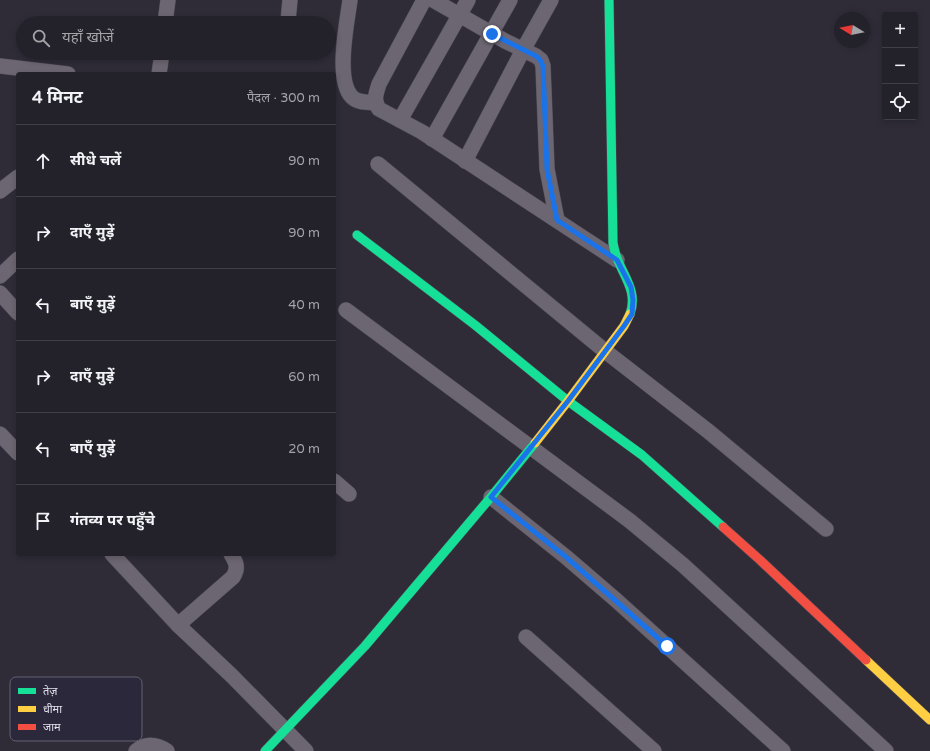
<!DOCTYPE html>
<html lang="hi">
<meta charset="utf-8">
<style>
body{margin:0;font-family:"Varela Round","Noto Sans Devanagari",sans-serif;background:#2f2e36;color:#f1f3f6}
.controls{position:absolute;right:12px;top:12px;display:grid;overflow:hidden;border-radius:4px;box-shadow:0 2px 6px #0003}
.controls button{width:36px;height:36px;display:grid;place-items:center;padding:0;border:0;border-bottom:1px solid #403e47;background:#23212a;color:#f1f3f6;font:20px sans-serif}
.compass{position:absolute;left:834px;top:12px;width:36px;height:36px;border-radius:50%;background:#23212a;box-shadow:0 2px 6px #0003;rotate:280deg}
.stop{position:absolute;width:12px;height:12px;margin:-9px;border:3px solid #1a73e8;border-radius:50%;background:#fff}
.stop.end{background:#1a73e8;border-color:#fff;box-shadow:0 1px 4px #0008}
.list{margin:0;padding:0;list-style:none}
h2{display:flex;justify-content:space-between;align-items:center;height:52px;margin:0;padding:0 16px;font-size:17px}
h2 small{font-size:13px;font-weight:400;color:#a3a3a8}
.list li{display:grid;grid-template-columns:26px 1fr auto;gap:12px;align-items:center;box-sizing:border-box;height:72px;padding:0 16px;border-top:1px solid #403e47}
.list b{display:block;font-size:15px;white-space:nowrap}
.list em{font-size:13px;font-style:normal;color:#a3a3a8}
.icon{flex:none;width:22px;height:22px;fill:none;stroke:currentColor;stroke-width:2;stroke-linecap:round;stroke-linejoin:round}
.map{position:relative;flex:none;width:930px;height:751px;overflow:hidden}
.search{position:absolute;background:#23212a;box-shadow:0 2px 6px #0003;left:16px;top:16px;width:320px;height:44px;display:flex;align-items:center;gap:10px;box-sizing:border-box;padding:0 14px;border-radius:22px;color:#a3a3a8;font-size:15px}
.panel{position:absolute;background:#23212a;box-shadow:0 2px 6px #0003;left:16px;top:72px;width:320px;height:484px;border-radius:4px}
.map>svg:first-child{display:block}
</style>
<div class="map">
<svg width="930" height="751" viewBox="0 0 930 751">
<rect width="100%" height="100%" fill="#2f2c38"/>
<g fill="none" stroke-linecap="round" stroke-linejoin="round">
<defs>
<g id="street">
<path d="M350,0C347,23 335,80 352,97C358,103 368,102 376,103"/>
<path d="M424,0L379,84C376,94 373,100 379,109L422,132L617,260"/>
<path d="M433,0L505,41L536,56L541,60L543,66L547,169L557,220"/>
<path d="M288,21L290,0"/>
<path d="M165,23L168,0"/>
<path d="M0,66L68,74"/>
<path d="M159,74L162,53"/>
<path d="M400,120L468,0"/>
<path d="M432,139L510,0"/>
<path d="M465,161L523,50L551,0"/>
<path d="M378,164L605,351L708,431L826,529"/>
<path d="M0,191L18,177"/>
<path d="M0,276L18,259"/>
<path d="M0,293L18,313"/>
<path d="M346,310L630,521L683,565L886,751"/>
<path d="M0,434L18,453"/>
<path d="M334,481L349,494"/>
<path d="M491,497L566,557L616,600L783,751"/>
<path d="M112,554L178,625L232,676L306,751"/>
<path d="M178,625L233,577C239,568 236,562 231,554"/>
<path d="M526,637L654,751"/>
<path d="M136,751C146,743 156,744 167,751"/>
</g>
<g id="fast">
<path d="M609,0L613,243C614,248 615,253 617,258C624,277 638,292 630,314"/>
<path d="M357,235L475,325L568,401L642,455L723,527"/>
<path d="M265,751L365,646L491,497L535,443"/>
</g>
<g id="slow">
<path d="M535,443L568,401L624,326L630,314"/>
<path d="M866,660L930,720"/>
</g>
<path id="jam" d="M723,527L760,560L866,660"/>
</defs>
<use href="#street" stroke="#4d4a54" stroke-width="16"/>
<use href="#fast" stroke="#4d4a54" stroke-width="10"/>
<use href="#slow" stroke="#4d4a54" stroke-width="10"/>
<use href="#jam" stroke="#4d4a54" stroke-width="10"/>
<use href="#street" stroke="#6c6672" stroke-width="15"/>
<use href="#fast" stroke="#16e098" stroke-width="9"/>
<use href="#slow" stroke="#ffcf43" stroke-width="9"/>
<use href="#jam" stroke="#f24e42" stroke-width="9"/>
</g>
<g fill="none" stroke-linecap="round" stroke-linejoin="round">
<path stroke="#1a73e8" stroke-width="5" d="M492,34L536,56L540,60L543,66L547,169L557,220L617,260L631,287L633,300L632,314L624,326L568,401L491,497L566,557L667,646"/>
</g>
<rect x="10" y="677" width="132" height="64" rx="6" fill="#2c283c" stroke="#636071" stroke-width="1"/>
<rect x="18" y="688" width="18" height="6" fill="#16e098"/>
<rect x="18" y="706" width="18" height="6" fill="#ffcf43"/>
<rect x="18" y="724" width="18" height="6" fill="#f24e42"/>
<g font-size="11" fill="#e3e1ee">
<text x="43" y="695">तेज़</text>
<text x="43" y="713">धीमा</text>
<text x="43" y="731">जाम</text>
</g>
</svg>
<div class="controls">
<button>+</button>
<button>−</button>
<button><svg class="icon" aria-label="locate" viewBox="0 0 24 24"><circle cx="12" cy="12" r="6"/><path d="M12 2v4M12 18v4M2 12h4M18 12h4"/></svg></button>
</div>
<svg class="compass" viewBox="-18 -18 36 36"><path d="M0-13l5 13h-10z" fill="#e53935"/><path d="M0 13l5-13h-10z" fill="#a3a3a8"/></svg>
<div class="stop" style="left:667px;top:646px"></div>
<div class="stop end" style="left:492px;top:34px"></div>
<div class="search"><svg class="icon" aria-label="search" viewBox="0 0 24 24"><circle cx="10" cy="10" r="6"/><path d="M15 15l6 6"/></svg>यहाँ खोजें</div>
<section class="panel">
<h2>4 मिनट<small>पैदल · 300 m</small></h2>
<ul class="list">
<li><svg class="icon" aria-label="ahead" viewBox="0 0 24 24"><path d="M12 20V5M6 11l6-6 6 6"/></svg><div><b>सीधे चलें</b></div><em>90 m</em></li>
<li><svg class="icon" aria-label="right" viewBox="0 0 24 24"><path d="M7 20v-9h11M14 6l5 5-5 5"/></svg><div><b>दाएँ मुड़ें</b></div><em>90 m</em></li>
<li><svg class="icon" aria-label="left" viewBox="0 0 24 24"><path d="M17 20v-9H6M10 6l-5 5 5 5"/></svg><div><b>बाएँ मुड़ें</b></div><em>40 m</em></li>
<li><svg class="icon" aria-label="right" viewBox="0 0 24 24"><path d="M7 20v-9h11M14 6l5 5-5 5"/></svg><div><b>दाएँ मुड़ें</b></div><em>60 m</em></li>
<li><svg class="icon" aria-label="left" viewBox="0 0 24 24"><path d="M17 20v-9H6M10 6l-5 5 5 5"/></svg><div><b>बाएँ मुड़ें</b></div><em>20 m</em></li>
<li><svg class="icon" aria-label="arrive" viewBox="0 0 24 24"><path d="M6 21V4h12l-3 4 3 4H6"/></svg><div><b>गंतव्य पर पहुँचे</b></div></li>
</ul>
</section>
</div>
